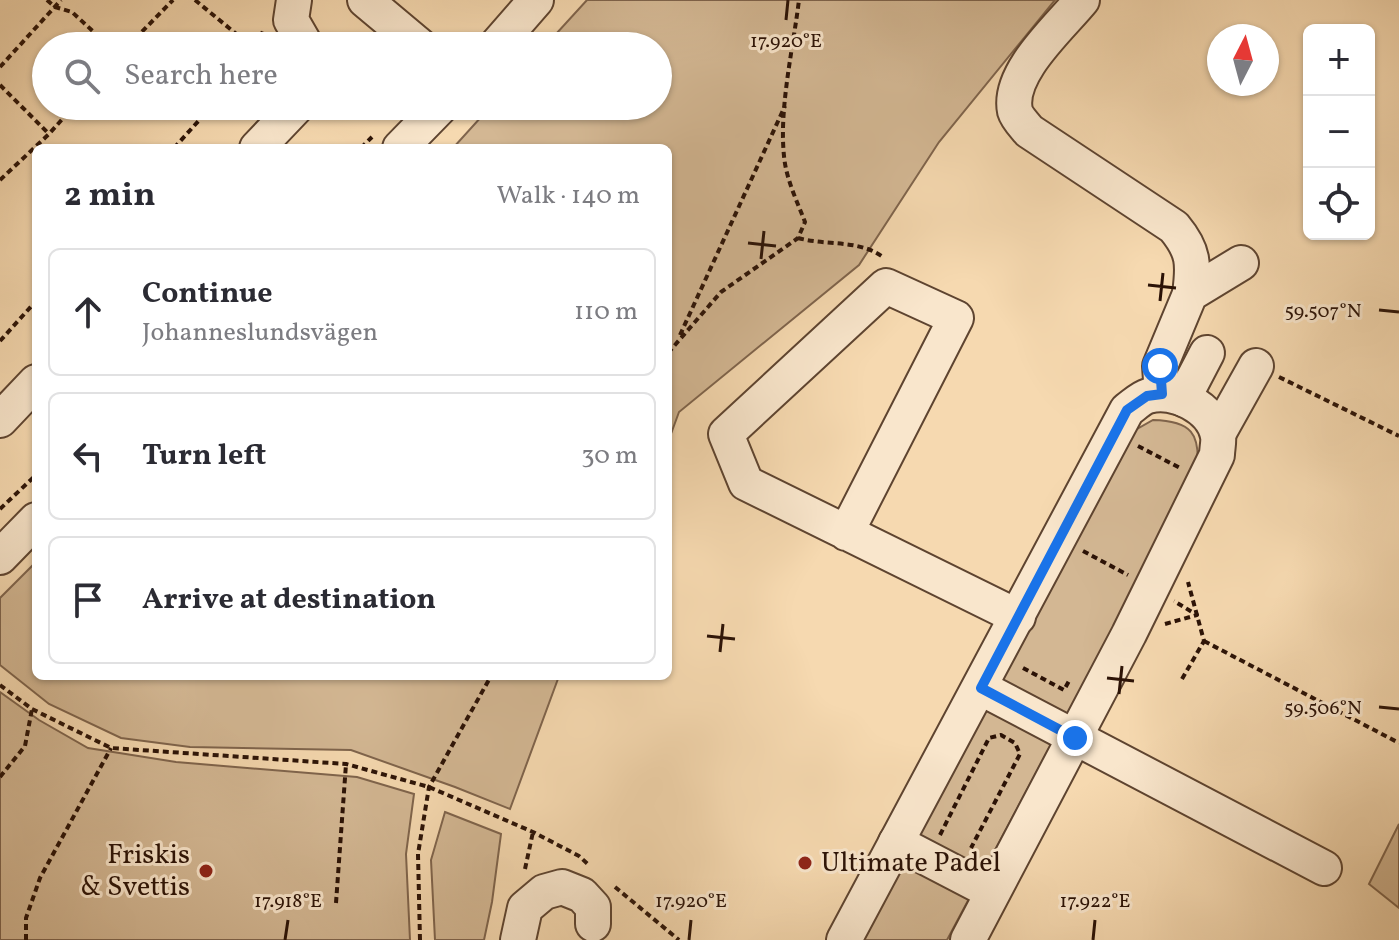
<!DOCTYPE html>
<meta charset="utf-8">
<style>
body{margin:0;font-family:Vollkorn,serif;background:#f7f7f7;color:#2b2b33}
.controls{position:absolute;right:24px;top:24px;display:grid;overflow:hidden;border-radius:12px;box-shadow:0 2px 6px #0004}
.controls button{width:72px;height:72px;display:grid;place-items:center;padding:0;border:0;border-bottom:2px solid #e1e1e2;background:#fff;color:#2b2b33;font:40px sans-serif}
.compass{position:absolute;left:1207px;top:24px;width:72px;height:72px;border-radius:50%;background:#fff;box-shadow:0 2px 6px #0004;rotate:6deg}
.stop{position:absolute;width:24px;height:24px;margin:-18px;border:6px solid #1a73e8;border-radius:50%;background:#fff}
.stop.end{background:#1a73e8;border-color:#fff;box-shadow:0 2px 8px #0008}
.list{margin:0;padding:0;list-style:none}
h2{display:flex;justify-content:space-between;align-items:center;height:104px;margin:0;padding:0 32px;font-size:34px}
h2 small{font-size:26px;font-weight:400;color:#7c7c81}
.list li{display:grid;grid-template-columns:52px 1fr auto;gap:24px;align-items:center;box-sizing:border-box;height:128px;margin:0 16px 16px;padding:0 16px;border:2px solid #e1e1e2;border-radius:12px}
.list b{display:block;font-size:30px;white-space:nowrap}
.list p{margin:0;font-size:26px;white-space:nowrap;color:#7c7c81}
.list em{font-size:26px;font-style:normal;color:#7c7c81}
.icon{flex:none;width:44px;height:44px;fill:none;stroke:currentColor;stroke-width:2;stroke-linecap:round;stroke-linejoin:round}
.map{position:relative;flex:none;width:1399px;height:940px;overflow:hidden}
.search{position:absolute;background:#fff;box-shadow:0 2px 6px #0004;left:32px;top:32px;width:640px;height:88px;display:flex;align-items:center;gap:20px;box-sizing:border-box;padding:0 28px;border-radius:44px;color:#7c7c81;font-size:30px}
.panel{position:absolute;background:#fff;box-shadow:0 2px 6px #0004;left:32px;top:144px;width:640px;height:536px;border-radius:12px}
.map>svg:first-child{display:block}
</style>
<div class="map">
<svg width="1399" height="940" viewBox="0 0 1399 940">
<rect width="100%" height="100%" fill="#f6d9b0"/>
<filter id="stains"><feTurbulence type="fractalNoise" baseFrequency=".0025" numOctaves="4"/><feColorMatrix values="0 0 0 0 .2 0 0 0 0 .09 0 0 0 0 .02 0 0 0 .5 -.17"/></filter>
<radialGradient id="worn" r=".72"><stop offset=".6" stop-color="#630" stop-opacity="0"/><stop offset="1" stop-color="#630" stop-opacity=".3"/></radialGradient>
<g fill="#d3b793" stroke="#7f644c" stroke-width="2">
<path d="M587,0H1055L939,142L859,265L679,412L668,442V148H453L491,106H658V46H545Z"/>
<path d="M1153,420C1191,421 1201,433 1197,471L947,940H857L1130,433Z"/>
<path d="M36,562V676H559L510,809L455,787L351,750L190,747L121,738L49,704L0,665V598Z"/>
<path d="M0,692L39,720L88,748L176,762L357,777L414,794L406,854L410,940H0Z"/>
<path d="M445,812L501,834L492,902L484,940H435L431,860Z"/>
<path d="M1399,824V908L1369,884Z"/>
</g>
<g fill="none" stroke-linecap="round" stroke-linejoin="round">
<defs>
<g id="minor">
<path d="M294,0L291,20L306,46"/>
<path d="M365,0L420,46"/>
<path d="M1082,0C1060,27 1007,73 1015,111C1017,118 1025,126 1029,131L1174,227C1194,251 1194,264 1190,294"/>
<path d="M496,46L536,0"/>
<path d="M257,148L297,106"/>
<path d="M400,148L441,106"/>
<path d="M1162,394L1160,366L1190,294L1241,263"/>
<path d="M1183,399L1207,353"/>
<path d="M0,420L36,382"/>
<path d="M1218,434L1256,366"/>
<path d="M846,533L956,318L886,286L726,434L746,483L1018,617"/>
<path d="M0,557L36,520"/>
<path d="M981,688L1324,868"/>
<path d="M896,842L992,892"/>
<path d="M518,940L525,908L544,892L562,887L582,895L593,907V924"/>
<path d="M844,940L1127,410C1134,405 1141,398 1148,396C1174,388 1213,408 1218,436C1219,441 1217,449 1217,455L1129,634L968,940"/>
</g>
</defs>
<use href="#minor" stroke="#5e4430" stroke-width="38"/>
<g stroke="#2b1206" stroke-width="4" stroke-dasharray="6 4" stroke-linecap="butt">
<path d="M47,0L55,7L72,12L109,46"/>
<path d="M195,0L251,46"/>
<path d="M128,46L173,0"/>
<path d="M256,46L264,29"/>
<path d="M459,46L468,36"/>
<path d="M0,67L61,0"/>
<path d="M0,85L49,134"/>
<path d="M174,148L212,106"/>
<path d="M361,148L372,137"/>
<path d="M0,180L49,134L74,106"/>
<path d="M798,238C827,246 858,239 883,257"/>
<path d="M680,335L785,106"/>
<path d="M0,341L36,301"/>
<path d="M668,353L721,292L798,238L805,222C797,201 786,179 784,156C779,108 793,49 799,0"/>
<path d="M1279,377L1399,436"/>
<path d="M1138,446L1180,468"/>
<path d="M0,509L36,475"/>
<path d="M1083,551L1128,575"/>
<path d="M1165,624L1197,615L1174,601"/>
<path d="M1204,641L1399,743"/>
<path d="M1023,668L1064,690L1070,679"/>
<path d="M1182,679L1204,641L1188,582"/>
<path d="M0,685L32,709L111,748L346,764L429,787L533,832L579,856L590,866"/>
<path d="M0,777L25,746L32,709"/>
<path d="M940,835L989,738L1001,735L1015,743L1020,754L971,848"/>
<path d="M525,869L533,832"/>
<path d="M615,887L679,940"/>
<path d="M336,903L346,764"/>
<path d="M26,940V918L40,878L111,748"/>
<path d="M420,940L418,854L429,787L491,676"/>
</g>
<use href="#minor" stroke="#f9e6cc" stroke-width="34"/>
</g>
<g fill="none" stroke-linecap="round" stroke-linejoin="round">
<path stroke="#1a73e8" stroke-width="10" d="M1075,738L981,688L1127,410L1147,396L1162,394L1160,366"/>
</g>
<path fill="none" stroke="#2b1206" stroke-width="3" d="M786,20L788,0M748,243L776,246M761,259L764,231M1148,285L1176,288M1160,301L1163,273M1379,310L1399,312M707,636L735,639M720,652L723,624M1107,678L1134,681M1119,694L1122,666M1379,707L1399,709M285,940L288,920M689,940L691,920M1093,940L1095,920"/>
<g fill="#8f2418" stroke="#f9e6cc" stroke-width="3">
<circle cx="805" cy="863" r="8"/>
<circle cx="206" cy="871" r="8"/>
</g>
<g text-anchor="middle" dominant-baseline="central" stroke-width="6" stroke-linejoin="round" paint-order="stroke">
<g font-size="28" fill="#2b1206" stroke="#f9e6cc" text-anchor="end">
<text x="190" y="855">Friskis<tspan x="190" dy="32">&amp; Svettis</tspan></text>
<text x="821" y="863" text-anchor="start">Ultimate Padel</text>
</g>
</g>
<g font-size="20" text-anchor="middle" fill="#2b1206" stroke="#f9e6cc" stroke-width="6" stroke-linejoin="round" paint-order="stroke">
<text x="786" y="47">17.920°E</text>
<text x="1323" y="317">59.507°N</text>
<text x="1323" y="714">59.506°N</text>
<text x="288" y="907">17.918°E</text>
<text x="691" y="907">17.920°E</text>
<text x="1095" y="907">17.922°E</text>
</g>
<rect width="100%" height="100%" filter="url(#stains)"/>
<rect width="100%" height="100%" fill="url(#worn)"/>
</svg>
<div class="controls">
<button>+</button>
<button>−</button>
<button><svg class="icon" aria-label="locate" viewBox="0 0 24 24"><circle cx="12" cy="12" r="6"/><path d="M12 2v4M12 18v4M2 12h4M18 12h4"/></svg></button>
</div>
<svg class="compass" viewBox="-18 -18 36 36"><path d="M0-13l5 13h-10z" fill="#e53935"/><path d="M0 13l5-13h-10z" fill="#7c7c81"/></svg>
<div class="stop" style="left:1160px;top:366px"></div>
<div class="stop end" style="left:1075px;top:738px"></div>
<div class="search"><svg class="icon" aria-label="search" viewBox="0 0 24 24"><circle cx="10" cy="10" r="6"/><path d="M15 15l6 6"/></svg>Search here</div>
<section class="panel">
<h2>2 min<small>Walk · 140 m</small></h2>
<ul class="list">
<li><svg class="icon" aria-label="ahead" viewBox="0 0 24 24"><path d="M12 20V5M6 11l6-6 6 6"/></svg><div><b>Continue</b><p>Johanneslundsvägen</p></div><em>110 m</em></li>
<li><svg class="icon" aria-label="left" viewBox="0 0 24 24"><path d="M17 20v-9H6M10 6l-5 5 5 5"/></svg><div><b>Turn left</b></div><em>30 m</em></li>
<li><svg class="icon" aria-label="arrive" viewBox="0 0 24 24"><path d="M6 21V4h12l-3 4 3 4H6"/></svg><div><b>Arrive at destination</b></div></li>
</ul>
</section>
</div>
